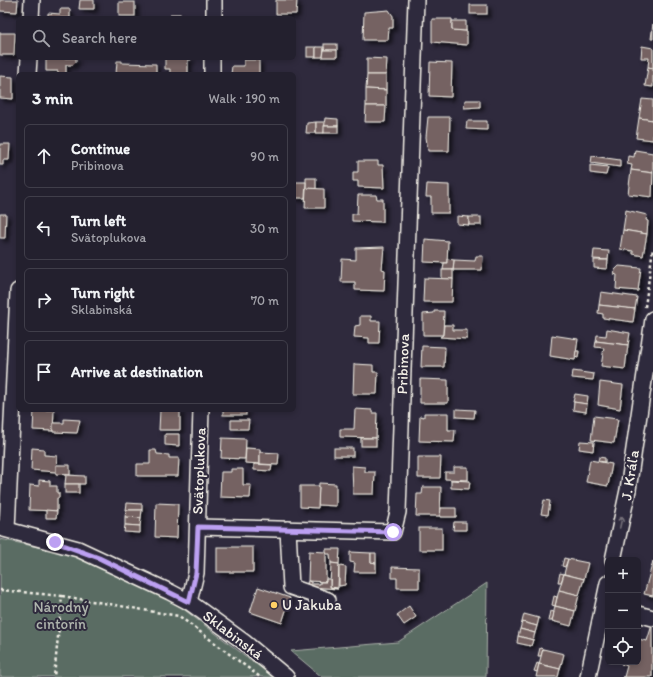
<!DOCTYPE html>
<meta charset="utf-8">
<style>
body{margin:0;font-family:Itim,sans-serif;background:#2b2836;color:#f1f3f6}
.controls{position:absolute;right:12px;bottom:12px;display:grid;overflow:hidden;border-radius:6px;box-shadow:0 2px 6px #0003}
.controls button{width:36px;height:36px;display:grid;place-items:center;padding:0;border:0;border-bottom:1px solid #403e4a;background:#23202e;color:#f1f3f6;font:20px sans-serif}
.stop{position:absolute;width:12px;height:12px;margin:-9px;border:3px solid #bca0f2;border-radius:50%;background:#fff}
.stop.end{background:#bca0f2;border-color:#fff;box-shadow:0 1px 4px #0008}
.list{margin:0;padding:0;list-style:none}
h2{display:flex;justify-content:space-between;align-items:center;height:52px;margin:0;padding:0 16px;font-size:17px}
h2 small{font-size:13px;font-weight:400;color:#a3a3aa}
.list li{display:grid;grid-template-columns:26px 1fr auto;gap:12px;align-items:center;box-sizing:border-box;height:64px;margin:0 8px 8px;padding:0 8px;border:1px solid #403e4a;border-radius:6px}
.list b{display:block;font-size:15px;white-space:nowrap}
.list p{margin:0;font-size:13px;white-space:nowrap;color:#a3a3aa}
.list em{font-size:13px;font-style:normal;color:#a3a3aa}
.icon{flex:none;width:22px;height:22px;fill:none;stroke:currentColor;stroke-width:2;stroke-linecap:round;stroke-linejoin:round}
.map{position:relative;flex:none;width:653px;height:677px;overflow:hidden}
.search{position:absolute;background:#23202e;box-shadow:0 2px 6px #0003;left:16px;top:16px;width:280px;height:44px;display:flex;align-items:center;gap:10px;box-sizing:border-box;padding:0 14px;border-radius:6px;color:#a3a3aa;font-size:15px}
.panel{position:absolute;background:#23202e;box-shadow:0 2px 6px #0003;left:16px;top:72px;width:280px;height:340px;border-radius:6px}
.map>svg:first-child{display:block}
</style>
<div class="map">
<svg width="653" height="677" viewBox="0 0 653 677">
<defs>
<filter id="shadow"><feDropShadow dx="3.5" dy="3.5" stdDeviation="2" flood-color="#0009"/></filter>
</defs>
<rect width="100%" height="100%" fill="#2f2a3d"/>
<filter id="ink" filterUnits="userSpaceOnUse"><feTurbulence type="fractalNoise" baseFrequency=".025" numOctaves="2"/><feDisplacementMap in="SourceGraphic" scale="8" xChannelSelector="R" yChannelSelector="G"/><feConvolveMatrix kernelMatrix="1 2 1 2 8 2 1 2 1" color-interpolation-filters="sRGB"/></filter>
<g filter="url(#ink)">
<g fill="#5a6c64" stroke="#a7aea6">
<path d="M0,539L71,554L92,561L144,586L182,608L273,677H0Z"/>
<path d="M487,583L486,677H322L291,651L398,642Z"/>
</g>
<g fill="#756262" stroke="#f4f1e8" filter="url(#shadow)">
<path d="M0,0H18L17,12L0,11Z"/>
<path d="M80,0H94V9H79Z"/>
<path d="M276,0H297L296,14H276Z"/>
<rect x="119" y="2" width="16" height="14"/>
<rect x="470" y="5" width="17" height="9"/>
<path d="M60,9H70V18H48V13L60,14Z"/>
<path d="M389,10L393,16V28H389L388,40H363L364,12Z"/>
<rect x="171" y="14" width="9" height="4"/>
<path d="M432,19H452V30L467,31V45L432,42Z"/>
<path d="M452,21H466V31L452,30Z"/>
<path d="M653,24V39H651Z"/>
<path d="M0,33H15L14,55H0Z"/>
<rect x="324" y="44" width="13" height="6"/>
<path d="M642,46L653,48V68L648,67L649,58H641Z"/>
<rect x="307" y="47" width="9" height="10"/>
<path d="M316,47H324L323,57H316Z"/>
<path d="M324,50H337V57H323Z"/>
<path d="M46,58H76V62L73,65H66V74H58V71H46Z"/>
<path d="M165,58H191V60H188V74H170V69H165Z"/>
<path d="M367,58L387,59L386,75H367Z"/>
<path d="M244,60H259V74H231L232,66H244Z"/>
<path d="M117,61H122V63L156,64V74H116Z"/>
<path d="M430,62L452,63L451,97L429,96Z"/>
<path d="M648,67L653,68V87L645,86Z"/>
<path d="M367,75H386V90L366,89Z"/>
<path d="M0,76L13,77V99L0,98Z"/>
<path d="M366,89L386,90V106H366Z"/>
<path d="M642,99L653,100V120L639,118Z"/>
<path d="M465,100H480V107L464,108Z"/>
<path d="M366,106H386L385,122H365Z"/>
<path d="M428,117H450L449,151H428L426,137Z"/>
<path d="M325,118L338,119V126H324Z"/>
<path d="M639,118L653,120V140L636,138Z"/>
<path d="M467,121H487V130L466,129Z"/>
<path d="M316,122V133H306L307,123Z"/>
<path d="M316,122H325L324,133H316Z"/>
<rect x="324" y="126" width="14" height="7"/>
<path d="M0,144H10L9,160H3V165H0Z"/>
<path d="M635,150L653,153V173L631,170L632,165L627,164L628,156L634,157Z"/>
<path d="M592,156L620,160V167L591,163Z"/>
<path d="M358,161H378V165H383L384,188L358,187V181H353V172H358Z"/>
<path d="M590,165L608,167L606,175L590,173Z"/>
<path d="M631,170L653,173L652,197L628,194Z"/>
<path d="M306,178H316V189L306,188Z"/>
<path d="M294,182H306L305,198H294Z"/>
<path d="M427,184L449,185V213H431V197H426Z"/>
<path d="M306,188L324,189V208H305Z"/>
<path d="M358,195H376L377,199H383V222L352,221V214H357Z"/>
<path d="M626,210L647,215L646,220L648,221L647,234L623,230Z"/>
<path d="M0,214H6L5,238H0Z"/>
<path d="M457,216L469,217V225L457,224Z"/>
<rect x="469" y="217" width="12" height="8"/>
<path d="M623,230L647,234L643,256L633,254V251L620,249Z"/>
<path d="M425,239L448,241L447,263L424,262Z"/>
<path d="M384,247L382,269L385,270L384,291L355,290V282H341L342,259L356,260V248Z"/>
<path d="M594,250L609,251L608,260L593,259Z"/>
<path d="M476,256H483L482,270H453L454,260L475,261Z"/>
<path d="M447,259L454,260L453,270H443L444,263H447Z"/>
<path d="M594,260H608L607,269L594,268Z"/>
<path d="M619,266L641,268L638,291L616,289L617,275L614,274L615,270Z"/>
<rect x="442" y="270" width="11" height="9"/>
<path d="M424,278L453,279L452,302H423Z"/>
<path d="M601,292L637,297L635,309L599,305Z"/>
<path d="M599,305L635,309L633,322L603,318V314L598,313Z"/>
<path d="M434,311H444L443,335H423V314L434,313Z"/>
<path d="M360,316H371V321H380L379,343H369V338L354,337L355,326L360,325Z"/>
<path d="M444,325H453V330H467V339L440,337L443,335Z"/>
<path d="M607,329L630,333L628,345L596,341L597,335L606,336Z"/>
<path d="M552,335L578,339L575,360L550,356Z"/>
<path d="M596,341L628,345L625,369L601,366L604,348L595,347Z"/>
<path d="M422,346L445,347L444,367H421Z"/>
<path d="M576,351H579L578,358L575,357Z"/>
<path d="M354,364L373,365V372H378L377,394H353Z"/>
<path d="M573,371L594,374L593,380L572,378Z"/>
<path d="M420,379L448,380V403H420Z"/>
<path d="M600,382L623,385L620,409L598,405Z"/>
<path d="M575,394L588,396L587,404L573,402Z"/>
<path d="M574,402L587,404L586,412L573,410Z"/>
<path d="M355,409L372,410V413H377L376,438L340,437V429H354Z"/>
<path d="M456,409L475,410L474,418L456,417Z"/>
<path d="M34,410H54L53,431L33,430Z"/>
<path d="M160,410H180V430H159Z"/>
<rect x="223" y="410" width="23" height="5"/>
<path d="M424,413H448V430H455L454,442L419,441L420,416L424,417Z"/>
<path d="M594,416L618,419L614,443L591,440Z"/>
<path d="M64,419L80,420L77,433L53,432V423H64Z"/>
<path d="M231,420H249L248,429H231Z"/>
<path d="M165,434H179V446L165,445Z"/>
<path d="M222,438L246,439L245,459L221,458Z"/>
<rect x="361" y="438" width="15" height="8"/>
<path d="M580,441L594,442L593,451L579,449Z"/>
<path d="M32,448L44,449V455L57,456L56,472L31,470Z"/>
<path d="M246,448L260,449V464L245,463Z"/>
<rect x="334" y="448" width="19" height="8"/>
<path d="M150,450H156L157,454L169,455V458H179L178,476H137V464H150Z"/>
<path d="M260,452L279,453L278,465L260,464Z"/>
<path d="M418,457H441L440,478H418Z"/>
<path d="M599,457L605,458V462L598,461Z"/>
<path d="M590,460L612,464L608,486L586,482Z"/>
<path d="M254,464L272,465L271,471L254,470Z"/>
<path d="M56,465H70V475L56,474Z"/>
<path d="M352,466L365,467V472H375L374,494H353Z"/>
<path d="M454,467H468V480L445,479V472H454Z"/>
<path d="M231,469H243V485H251L250,498L220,497L221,472H231Z"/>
<path d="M66,475L85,476V484H65Z"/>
<path d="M39,480L50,481V486H57V493H59V498H57V511L29,510L30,485L39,486Z"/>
<path d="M451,480L470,481L469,489L451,488Z"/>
<path d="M319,483L336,484V506L318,505Z"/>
<rect x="65" y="484" width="14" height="9"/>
<path d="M300,486H319L318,508L300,507Z"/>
<path d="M423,487H441L440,516H416L417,494H422Z"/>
<path d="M544,500L550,501L548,515L541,514Z"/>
<path d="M127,503L142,504V510H126Z"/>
<path d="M156,503L178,504L177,538L155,537Z"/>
<path d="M441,508H456V517H440Z"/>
<path d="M46,510L57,511L56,518H46Z"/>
<path d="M126,510H142L141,518L125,517Z"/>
<path d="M125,517L141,518L140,526L125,525Z"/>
<path d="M454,522H466V530H453Z"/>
<path d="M125,525L140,526V533L124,532Z"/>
<rect x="419" y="528" width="23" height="22"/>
<rect x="217" y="547" width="36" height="25"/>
<path d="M326,549H340L339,564L331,563L330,554H326Z"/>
<path d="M309,551L326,552V582L308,581Z"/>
<path d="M350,552L371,553V562L376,563V572H354L355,563L350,562Z"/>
<path d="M371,553H376V563L371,562Z"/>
<path d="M564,558L568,559L565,567L562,566Z"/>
<path d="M568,559L588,563L584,579L564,574Z"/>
<path d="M653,561V596L644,594Z"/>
<path d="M331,563L339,564L338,588L330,587Z"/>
<path d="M339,566L346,567L345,585L339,586Z"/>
<path d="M392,567L419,568V588H397V578H392Z"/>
<path d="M560,573L564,574L561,582H558Z"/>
<path d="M564,574L584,579L579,595L559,590Z"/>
<path d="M326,579H330V587L338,589L311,587L307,583L308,581L311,582V584H320V582H326Z"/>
<path d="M258,587L290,598L282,623L250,612Z"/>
<path d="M559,590L579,595L575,611L555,606Z"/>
<path d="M554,596L557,597L555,606L552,605Z"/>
<path d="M409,606L416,617L404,625L397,615Z"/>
<path d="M555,606L575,611L571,626L552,621Z"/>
<path d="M550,611L554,612L552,621H548Z"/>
<path d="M524,614L539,618L537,626L522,622Z"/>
<path d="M522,622L537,626L535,633L520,629Z"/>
<path d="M652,625V677H622H624L627,666L621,664L622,662H638V639L647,641Z"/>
<path d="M520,629L535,633L533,640L518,636Z"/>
<path d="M518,636L533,640L531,646L517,643Z"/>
<path d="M540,648L543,649L541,656H538Z"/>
<path d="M543,649L564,654L560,669L539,664Z"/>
<path d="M537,663L539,664L537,672L534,671Z"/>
<path d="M539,664L560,669L558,677H536Z"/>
</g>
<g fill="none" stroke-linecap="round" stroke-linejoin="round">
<defs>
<g id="minor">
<path d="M31,18L32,0"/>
<path d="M214,18V0"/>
<path d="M28,74L29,58"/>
<path d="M212,74V58"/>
<path d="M198,527L393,532L398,512L416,0"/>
<path d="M0,528L78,549L170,592L189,602L244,642L286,677"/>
<path d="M7,529L18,291"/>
<path d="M288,529L291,587L328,600"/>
<path d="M613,560L628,490L653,319"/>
<path d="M189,602L196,573L201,410"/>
<path d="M638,614L653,618"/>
<path d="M588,677L608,583"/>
</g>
</defs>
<use href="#minor" stroke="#f4f1e8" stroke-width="18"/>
<g stroke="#f4f1e8" stroke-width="2.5" stroke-dasharray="3 3" stroke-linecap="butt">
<path d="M645,307L653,248"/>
<path d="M0,590L62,596L54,677"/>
<path d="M62,596L179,616L260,677"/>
</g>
<use href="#minor" stroke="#2f2a3d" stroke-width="15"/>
</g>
<defs><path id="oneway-shaft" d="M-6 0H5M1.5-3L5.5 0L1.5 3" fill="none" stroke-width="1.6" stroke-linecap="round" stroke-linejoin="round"/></defs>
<use stroke="#747079" href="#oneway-shaft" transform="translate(621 522) rotate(-78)"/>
</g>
<g fill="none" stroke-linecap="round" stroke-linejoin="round" filter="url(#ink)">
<path stroke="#bca0f2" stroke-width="5" d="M55,542L99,558L189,602L196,573L198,527L393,532"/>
</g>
<circle fill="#ffd166" stroke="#2f2a3d" stroke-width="1.5" cx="274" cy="605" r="4"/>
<g text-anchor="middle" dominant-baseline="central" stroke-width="4" stroke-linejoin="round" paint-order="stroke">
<g font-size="15" fill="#f4f1e8" stroke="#2f2a3d">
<text transform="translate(403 364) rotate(-88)">Pribinova</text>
<text transform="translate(199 471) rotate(-88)">Svätoplukova</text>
<text transform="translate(630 475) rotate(-81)">J. Kráľa</text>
<text transform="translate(233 635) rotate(37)">Sklabinská</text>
</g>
<g font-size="15" fill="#f4f1e8" stroke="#2f2a3d" text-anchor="start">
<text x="282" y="605">U Jakuba</text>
</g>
<g font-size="15" fill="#afb5ad" stroke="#2f2a3d">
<text x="61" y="607">Národný<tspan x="61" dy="17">cintorín</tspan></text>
</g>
</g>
</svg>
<div class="controls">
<button>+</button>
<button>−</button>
<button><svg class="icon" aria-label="locate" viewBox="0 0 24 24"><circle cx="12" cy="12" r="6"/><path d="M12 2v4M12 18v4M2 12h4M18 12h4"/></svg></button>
</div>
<div class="stop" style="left:393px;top:532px"></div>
<div class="stop end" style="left:55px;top:542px"></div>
<div class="search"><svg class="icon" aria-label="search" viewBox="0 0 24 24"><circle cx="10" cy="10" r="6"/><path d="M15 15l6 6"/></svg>Search here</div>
<section class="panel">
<h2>3 min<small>Walk · 190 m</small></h2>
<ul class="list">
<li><svg class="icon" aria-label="ahead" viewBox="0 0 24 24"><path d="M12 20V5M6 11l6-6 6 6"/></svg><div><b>Continue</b><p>Pribinova</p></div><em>90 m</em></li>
<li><svg class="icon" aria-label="left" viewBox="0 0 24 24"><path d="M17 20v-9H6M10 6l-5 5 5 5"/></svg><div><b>Turn left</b><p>Svätoplukova</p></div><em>30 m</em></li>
<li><svg class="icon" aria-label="right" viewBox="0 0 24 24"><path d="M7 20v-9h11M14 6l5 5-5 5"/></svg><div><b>Turn right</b><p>Sklabinská</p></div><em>70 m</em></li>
<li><svg class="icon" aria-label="arrive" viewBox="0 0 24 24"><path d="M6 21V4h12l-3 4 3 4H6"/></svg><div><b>Arrive at destination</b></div></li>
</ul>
</section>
</div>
